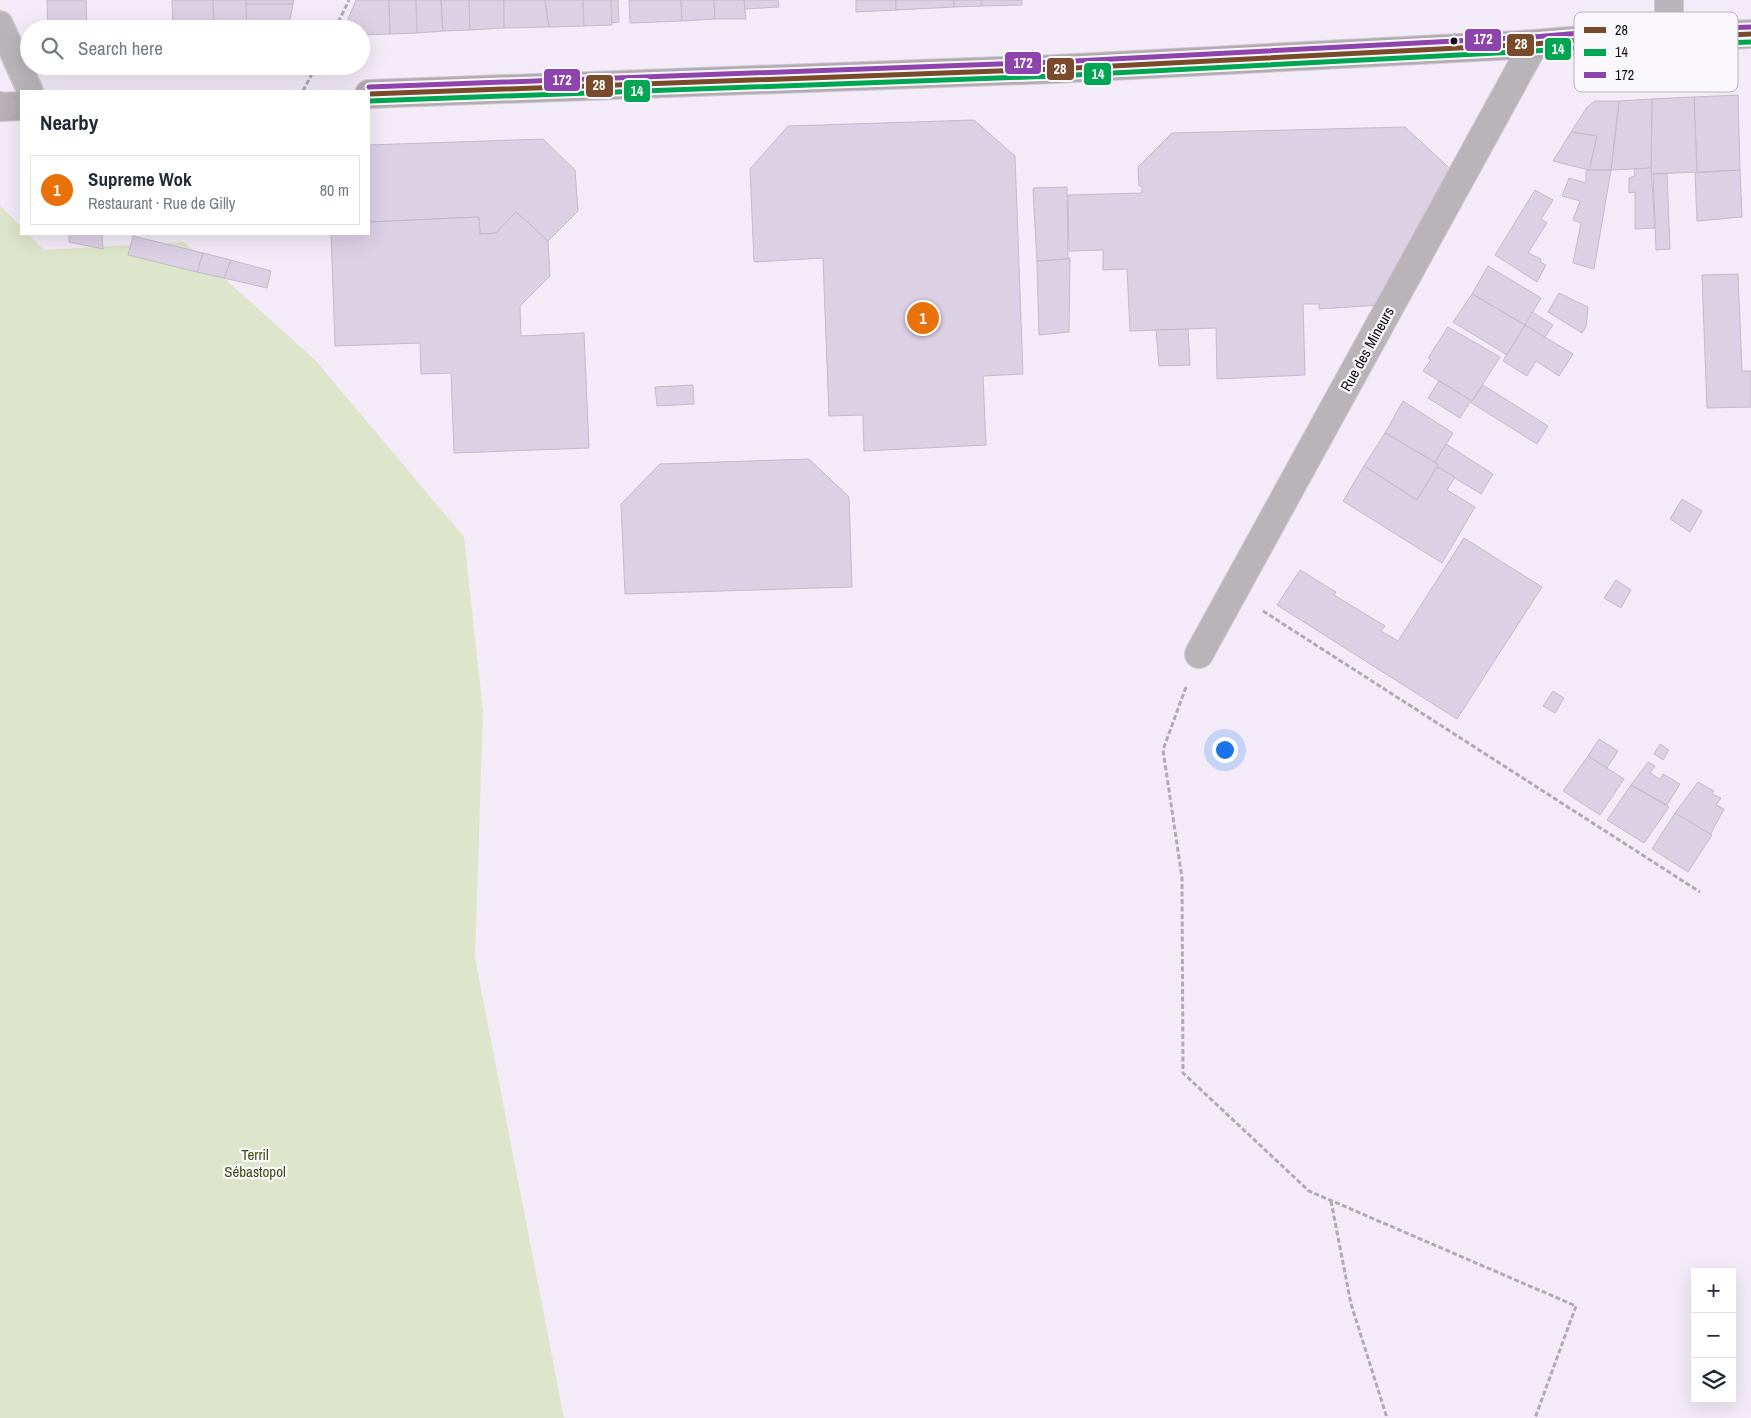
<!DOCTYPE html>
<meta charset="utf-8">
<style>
body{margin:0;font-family:"Archivo Narrow",sans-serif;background:#f2f2f3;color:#1f2937}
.controls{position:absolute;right:15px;bottom:15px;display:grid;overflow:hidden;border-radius:0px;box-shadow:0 5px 20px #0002}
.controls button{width:45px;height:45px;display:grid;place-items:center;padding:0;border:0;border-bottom:1px solid #e0e1e3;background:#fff;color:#1f2937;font:25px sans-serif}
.you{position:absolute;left:1224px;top:749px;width:18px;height:18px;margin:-12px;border:4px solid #fff;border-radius:50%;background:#1a73e8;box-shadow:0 0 0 8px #1a73e833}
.badge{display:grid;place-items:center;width:32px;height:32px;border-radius:50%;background:#111827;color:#fff;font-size:16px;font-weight:700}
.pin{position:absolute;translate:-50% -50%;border:2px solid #fff;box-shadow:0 1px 5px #0006}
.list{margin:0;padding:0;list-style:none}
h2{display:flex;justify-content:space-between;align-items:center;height:65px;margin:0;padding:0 20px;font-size:21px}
h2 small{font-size:16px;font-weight:400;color:#747a83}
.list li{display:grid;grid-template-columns:32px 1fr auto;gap:15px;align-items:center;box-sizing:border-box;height:70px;margin:0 10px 10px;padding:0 10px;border:1px solid #e0e1e3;border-radius:0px}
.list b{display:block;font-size:19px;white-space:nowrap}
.list p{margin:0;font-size:16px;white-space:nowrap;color:#747a83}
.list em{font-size:16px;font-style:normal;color:#747a83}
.icon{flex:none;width:28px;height:28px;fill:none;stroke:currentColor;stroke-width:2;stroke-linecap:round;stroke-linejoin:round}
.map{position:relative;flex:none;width:1751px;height:1418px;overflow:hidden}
.search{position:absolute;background:#fff;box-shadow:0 5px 20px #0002;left:20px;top:20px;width:350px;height:55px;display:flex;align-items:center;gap:12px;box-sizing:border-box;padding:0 18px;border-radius:28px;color:#747a83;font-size:19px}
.panel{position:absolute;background:#fff;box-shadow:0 5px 20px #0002;left:20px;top:90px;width:350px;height:145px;border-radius:0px}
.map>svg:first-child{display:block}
</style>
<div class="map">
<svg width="1751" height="1418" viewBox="0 0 1751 1418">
<rect width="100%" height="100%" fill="#f3ecf8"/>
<path fill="#dde5ca" d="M0,205L21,227V234H28L44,250L184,242L316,361L464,537L483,711L475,958L564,1418H0Z"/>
<g fill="#dcd0e5" stroke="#c2bcc6">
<path d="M47,0H86L87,29H48Z"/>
<path d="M172,0H213L214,29H173Z"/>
<path d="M213,0H246L247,29H214Z"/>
<path d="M246,0H294L293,4H246Z"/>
<path d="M356,0H389L390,34L361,35V29H344Z"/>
<path d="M389,0H416L417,33L390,34Z"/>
<path d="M416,0H441L443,31L417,33Z"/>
<path d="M441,0H469L470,30L443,31Z"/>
<path d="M469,0H504V28L470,30Z"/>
<path d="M504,0H545L549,27L504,28Z"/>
<path d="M545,0H583L584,26L549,27Z"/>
<path d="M583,0H611L612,25L584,26Z"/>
<path d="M611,0H618L619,22L612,23Z"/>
<path d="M629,0H681L682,21L630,23Z"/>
<path d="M681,0H714L715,19L682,21Z"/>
<path d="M714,0H744L746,19H715Z"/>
<path d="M744,0H778L779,7L745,9Z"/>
<path d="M856,0H896V10L856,12Z"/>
<path d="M896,0H954V7L896,10Z"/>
<path d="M954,0H981L982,6L954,7Z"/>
<path d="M981,0H1022V5L982,6Z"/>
<path d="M246,4H293L288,29H247Z"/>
<path d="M1738,95L1740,170L1697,172L1694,97Z"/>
<path d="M1694,97L1697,172L1651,174L1652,99Z"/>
<path d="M1652,99L1651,168L1611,170L1619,101Z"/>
<path d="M1595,101H1619L1611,170H1589L1597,136L1571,132L1587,107Z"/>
<path d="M974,120L1015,156L1023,374L983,376L986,445L864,451L863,415L829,416L823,258L754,262L750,169L788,126Z"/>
<path d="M1405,127L1460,178L1381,305L1319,309V304H1303L1305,375L1217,379L1216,328L1130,331L1127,269L1103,270V250L1069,251L1068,195L1142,193V186H1139L1138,167L1172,133Z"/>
<path d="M1571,132L1597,136L1589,170L1553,161Z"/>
<path d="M543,139L575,170L578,211L548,241L516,212L496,233L480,234L479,217L369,222V145Z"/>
<path d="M1651,168L1655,228L1635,229V192L1629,193V178L1635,176L1634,169Z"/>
<path d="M1586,170H1611L1594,269L1573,263L1581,223L1573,220L1580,201L1562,196L1569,178L1586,183Z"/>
<path d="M1740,170L1742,217L1697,221L1695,173Z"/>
<path d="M1653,174H1667L1670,249L1656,250Z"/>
<path d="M1067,187L1068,259L1037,261L1033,190L1034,188Z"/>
<path d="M1535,190L1553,200L1541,219L1547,223L1528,253L1541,259L1540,262L1546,265L1537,282L1495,255Z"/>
<path d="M516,212L548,241L550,276L520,306L521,336L584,333L589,448L454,453L451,373L421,374L420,343L335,346L331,234H369V222L479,217L480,234L496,233Z"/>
<path d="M69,234H102L103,249L69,242Z"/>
<path d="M133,236L203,253L197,272L128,255Z"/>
<path d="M203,253L231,260L224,278L197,272Z"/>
<path d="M1070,257L1069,332L1039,335L1037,261L1068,259Z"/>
<path d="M231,260L271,271L267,288L224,278Z"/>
<path d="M1488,266L1541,298L1525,325L1472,294Z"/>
<path d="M1738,274L1742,371H1751V407L1707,408L1702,275Z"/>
<path d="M1559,293L1588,307L1586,327L1582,333L1548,312Z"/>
<path d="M1472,294L1525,325L1507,355L1453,322Z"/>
<path d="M1532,312L1553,325L1545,337L1525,325Z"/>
<path d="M1525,325L1573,354L1559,376L1536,361L1527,376L1503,361Z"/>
<path d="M1448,327L1500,357L1472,401L1423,371L1431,360L1428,358Z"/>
<path d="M1188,329L1190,365L1159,366L1156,330Z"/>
<path d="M1439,381L1472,401L1483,385L1548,426L1537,444L1470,402L1460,418L1428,398Z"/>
<path d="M693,385L694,404L657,406L655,387Z"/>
<path d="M1403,401L1453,433L1435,462L1385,433Z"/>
<path d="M1385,433L1438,464L1417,500L1364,466Z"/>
<path d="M1446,444L1493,474L1481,494L1437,467L1438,464L1435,462Z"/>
<path d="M809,459L849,497L852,587L625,594L621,504L660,464Z"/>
<path d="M1364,466L1417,500L1437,467L1455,477L1447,490L1475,507L1442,563L1343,501Z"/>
<path d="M1682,499L1702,511L1690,532L1670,519Z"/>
<path d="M1464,538L1542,587L1457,719L1277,605L1300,570L1336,592L1334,595L1385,626L1381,631L1398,641Z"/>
<path d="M1616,580L1631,590L1621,608L1604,598Z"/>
<path d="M1553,691L1564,698L1555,713L1543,706Z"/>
<path d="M1599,739L1618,751L1607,768L1588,756Z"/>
<path d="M1660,744L1669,750L1663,760L1654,754Z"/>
<path d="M1588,756L1624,779L1600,815L1563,791Z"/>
<path d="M1648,762L1655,766L1650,773L1660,779L1663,774L1680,784L1667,805L1631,785Z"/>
<path d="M1698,782L1714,791L1712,794L1721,798L1716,805L1724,809L1710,835L1675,813Z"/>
<path d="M1631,785L1669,807L1644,843L1607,820Z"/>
<path d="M1675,813L1712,835L1688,872L1652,849Z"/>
</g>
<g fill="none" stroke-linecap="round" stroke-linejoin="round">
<defs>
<path id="service" d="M0,24L30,91"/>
<g id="minor">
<path d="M1669,0V38"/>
<path d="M1199,654L1534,44"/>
</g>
<g id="primary">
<path d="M369,94L1055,69L1534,44L1617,37L1669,38L1751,34"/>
<path d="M0,107L21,106"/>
</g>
<path id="motorway" d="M0,106L2,107"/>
</defs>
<use href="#service" stroke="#cfc9d3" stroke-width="28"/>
<use href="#minor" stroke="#cfc9d3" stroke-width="30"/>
<use href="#primary" stroke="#cfc9d3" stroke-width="30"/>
<use href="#motorway" stroke="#cfc9d3" stroke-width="30"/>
<g stroke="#b1abb0" stroke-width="3" stroke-dasharray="5 2.5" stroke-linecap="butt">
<path d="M335,29L349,0"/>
<path d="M303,91L316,66"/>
<path d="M1263,611L1700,892"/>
<path d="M1186,687L1163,750L1182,878L1183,1073L1309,1191L1576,1306L1535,1418"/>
<path d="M1331,1201L1351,1304L1387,1418"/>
</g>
<use href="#service" stroke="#b8b4b7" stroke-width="25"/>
<use href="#minor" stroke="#b8b4b7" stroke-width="28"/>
<use href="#primary" stroke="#b2acb1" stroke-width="28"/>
<use href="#motorway" stroke="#b8b0b7" stroke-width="28"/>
<defs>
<path id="bus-1" d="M369,94L1055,69L1534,44L1617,37L1669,38L1751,34"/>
<path id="bus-2" d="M369,101L1055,76L1534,51L1617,45H1669L1751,42"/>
<path id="bus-3" d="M369,87L1055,62L1533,37L1616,30H1669L1751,27"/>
</defs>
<use href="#bus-1" stroke="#fbf8fd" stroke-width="9"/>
<use href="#bus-2" stroke="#fbf8fd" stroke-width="9"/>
<use href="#bus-3" stroke="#fbf8fd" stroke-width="9"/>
<use href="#bus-1" stroke="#7a4b2a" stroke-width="5"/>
<use href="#bus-2" stroke="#00a651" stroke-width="5"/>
<use href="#bus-3" stroke="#8e44ad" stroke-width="5"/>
</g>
<circle fill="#130e16" stroke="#fbf8fd" stroke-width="2" cx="1454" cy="41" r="4.5"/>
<g text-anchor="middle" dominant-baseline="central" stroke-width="4.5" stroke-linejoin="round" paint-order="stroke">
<g font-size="15" fill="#130e16" stroke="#fbf8fd">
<text transform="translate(1367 349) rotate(-61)">Rue des Mineurs</text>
</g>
<g font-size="15" fill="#3b4c0f" stroke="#fbf8fd">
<text x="255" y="1154">Terril<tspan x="255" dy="17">Sébastopol</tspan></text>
</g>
</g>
<rect x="1574" y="12" width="164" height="80" rx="8" fill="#fbf8fd" stroke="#b5b2b8" stroke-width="1"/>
<rect x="1584" y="27" width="22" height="6" fill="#7a4b2a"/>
<rect x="1584" y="49" width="22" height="7" fill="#00a651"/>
<rect x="1584" y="72" width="22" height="6" fill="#8e44ad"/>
<g font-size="14" fill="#130e16">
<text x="1615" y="35">28</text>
<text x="1615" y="57">14</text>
<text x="1615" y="80">172</text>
</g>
<g stroke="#fbf8fd" stroke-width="2">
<rect x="1464" y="28" width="38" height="24" rx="5" fill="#8e44ad"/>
<rect x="1506" y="33" width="29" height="24" rx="5" fill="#7a4b2a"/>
<rect x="1544" y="37" width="28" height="24" rx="5" fill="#00a651"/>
<rect x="1004" y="51" width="38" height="24" rx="5" fill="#8e44ad"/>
<rect x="1046" y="57" width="29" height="24" rx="5" fill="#7a4b2a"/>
<rect x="1083" y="62" width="29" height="24" rx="5" fill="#00a651"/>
<rect x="543" y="68" width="38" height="24" rx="5" fill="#8e44ad"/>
<rect x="585" y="74" width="29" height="24" rx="5" fill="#7a4b2a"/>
<rect x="623" y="79" width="28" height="24" rx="5" fill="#00a651"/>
</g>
<g font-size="14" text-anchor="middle" font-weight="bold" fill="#fff">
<text x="1483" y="44">172</text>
<text x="1521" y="49">28</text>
<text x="1558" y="54">14</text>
<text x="1023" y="68">172</text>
<text x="1060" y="74">28</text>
<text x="1098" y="79">14</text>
<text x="562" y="85">172</text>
<text x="599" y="90">28</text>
<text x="637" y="96">14</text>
</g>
</svg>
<div class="controls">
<button>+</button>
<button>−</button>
<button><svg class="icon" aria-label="layers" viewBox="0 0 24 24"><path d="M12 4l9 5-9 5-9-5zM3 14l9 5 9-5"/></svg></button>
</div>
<div class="you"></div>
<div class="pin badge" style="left:923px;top:318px;background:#e8710a">1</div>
<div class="search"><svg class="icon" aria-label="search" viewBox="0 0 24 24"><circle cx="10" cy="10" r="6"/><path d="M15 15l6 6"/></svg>Search here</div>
<section class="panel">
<h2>Nearby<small></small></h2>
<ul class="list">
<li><span class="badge" style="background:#e8710a">1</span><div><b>Supreme Wok</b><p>Restaurant · Rue de Gilly</p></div><em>80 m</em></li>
</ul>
</section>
</div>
